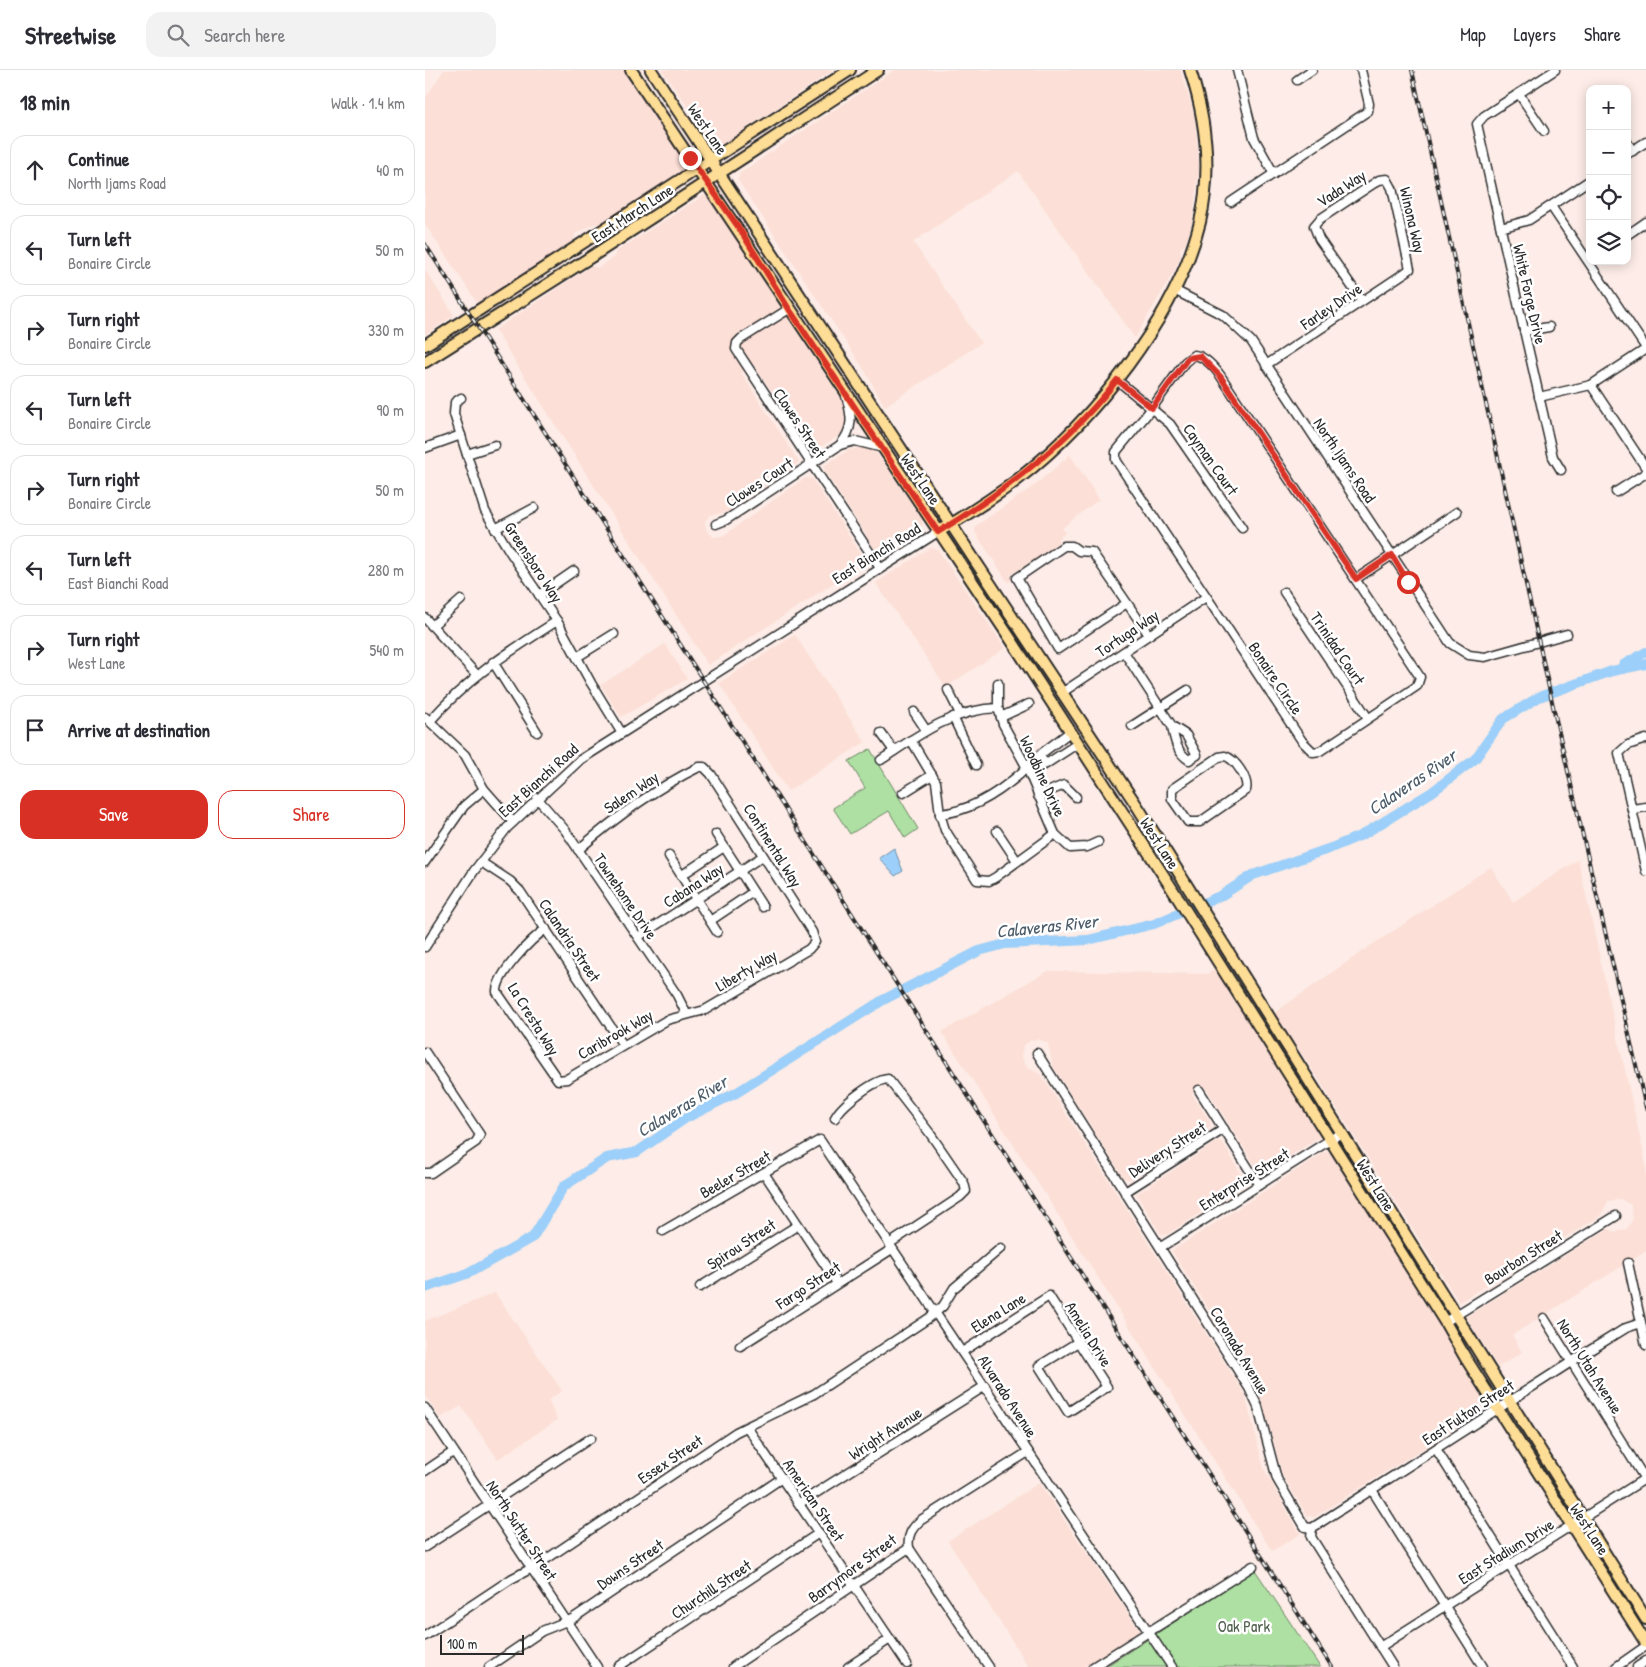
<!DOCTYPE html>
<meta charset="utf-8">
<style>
body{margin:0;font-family:"Patrick Hand",sans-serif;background:#f2f2f3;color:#2b2b33}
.controls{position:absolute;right:15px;top:15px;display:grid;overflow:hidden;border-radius:10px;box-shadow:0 2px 12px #0003}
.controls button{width:45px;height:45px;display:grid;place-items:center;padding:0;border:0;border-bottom:1px solid #e1e1e2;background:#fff;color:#2b2b33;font:25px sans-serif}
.scale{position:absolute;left:15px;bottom:12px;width:84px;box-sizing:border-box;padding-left:5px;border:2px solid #2b2b2b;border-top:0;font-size:14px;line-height:18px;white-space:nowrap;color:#2b2b2b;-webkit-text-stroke:4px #fff;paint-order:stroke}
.stop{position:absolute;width:15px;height:15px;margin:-11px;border:4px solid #d93025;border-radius:50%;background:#fff}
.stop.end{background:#d93025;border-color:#fff;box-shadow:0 1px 5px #0008}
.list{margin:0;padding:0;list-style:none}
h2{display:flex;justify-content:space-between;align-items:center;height:65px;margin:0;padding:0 20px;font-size:21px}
h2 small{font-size:16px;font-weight:400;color:#7c7c81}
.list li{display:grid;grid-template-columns:32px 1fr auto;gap:15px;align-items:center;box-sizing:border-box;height:70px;margin:0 10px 10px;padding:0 10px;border:1px solid #e1e1e2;border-radius:15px}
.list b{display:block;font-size:19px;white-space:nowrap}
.list p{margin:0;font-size:16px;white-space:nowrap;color:#7c7c81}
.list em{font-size:16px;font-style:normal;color:#7c7c81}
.actions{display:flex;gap:10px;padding:15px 20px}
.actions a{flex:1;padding:11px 0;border:1px solid #d93025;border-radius:15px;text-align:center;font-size:18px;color:#d93025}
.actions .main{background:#d93025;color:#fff}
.icon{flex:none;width:28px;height:28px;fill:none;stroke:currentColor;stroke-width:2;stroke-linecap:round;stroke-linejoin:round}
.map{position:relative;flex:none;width:1221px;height:1597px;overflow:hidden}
header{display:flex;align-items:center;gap:30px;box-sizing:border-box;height:70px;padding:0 25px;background:#fff;border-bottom:1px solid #e1e1e2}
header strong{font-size:24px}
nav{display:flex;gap:28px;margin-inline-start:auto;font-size:18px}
.search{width:350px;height:45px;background:#f2f2f3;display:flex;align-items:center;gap:12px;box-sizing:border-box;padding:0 18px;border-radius:15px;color:#7c7c81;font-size:19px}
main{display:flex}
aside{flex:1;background:#fff}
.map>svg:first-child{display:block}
</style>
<header>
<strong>Streetwise</strong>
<div class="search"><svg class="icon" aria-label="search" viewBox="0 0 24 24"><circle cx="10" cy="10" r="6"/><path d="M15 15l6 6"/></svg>Search here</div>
<nav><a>Map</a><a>Layers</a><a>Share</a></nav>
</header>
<main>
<aside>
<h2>18 min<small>Walk · 1.4 km</small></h2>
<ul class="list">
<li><svg class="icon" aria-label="ahead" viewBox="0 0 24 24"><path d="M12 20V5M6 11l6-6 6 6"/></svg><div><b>Continue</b><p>North Ijams Road</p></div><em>40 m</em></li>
<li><svg class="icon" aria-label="left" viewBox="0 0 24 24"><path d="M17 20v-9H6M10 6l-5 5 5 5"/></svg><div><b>Turn left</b><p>Bonaire Circle</p></div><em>50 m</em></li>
<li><svg class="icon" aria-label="right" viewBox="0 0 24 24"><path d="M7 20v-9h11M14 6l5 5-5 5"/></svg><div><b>Turn right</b><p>Bonaire Circle</p></div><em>330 m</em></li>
<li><svg class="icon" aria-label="left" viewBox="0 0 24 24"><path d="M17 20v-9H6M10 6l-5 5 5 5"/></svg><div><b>Turn left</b><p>Bonaire Circle</p></div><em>90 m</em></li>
<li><svg class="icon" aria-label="right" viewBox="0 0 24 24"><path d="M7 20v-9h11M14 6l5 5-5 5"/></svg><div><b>Turn right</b><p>Bonaire Circle</p></div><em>50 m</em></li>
<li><svg class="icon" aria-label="left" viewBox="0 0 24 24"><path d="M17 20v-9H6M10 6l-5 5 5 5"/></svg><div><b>Turn left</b><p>East Bianchi Road</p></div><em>280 m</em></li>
<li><svg class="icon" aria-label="right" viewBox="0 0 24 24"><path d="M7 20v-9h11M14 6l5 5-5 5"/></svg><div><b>Turn right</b><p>West Lane</p></div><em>540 m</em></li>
<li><svg class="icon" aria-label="arrive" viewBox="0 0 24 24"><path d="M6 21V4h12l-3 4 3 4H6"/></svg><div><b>Arrive at destination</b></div></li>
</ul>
<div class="actions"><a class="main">Save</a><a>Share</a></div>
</aside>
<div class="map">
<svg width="1221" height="1597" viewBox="0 0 1221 1597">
<rect width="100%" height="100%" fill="#fdece7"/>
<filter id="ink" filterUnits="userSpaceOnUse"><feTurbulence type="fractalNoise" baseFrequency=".02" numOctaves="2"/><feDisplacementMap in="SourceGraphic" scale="10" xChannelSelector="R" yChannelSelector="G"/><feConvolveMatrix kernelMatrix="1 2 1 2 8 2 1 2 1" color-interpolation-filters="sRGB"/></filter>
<g filter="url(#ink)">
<g fill="#fcdfd6">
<path d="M19,0H202L263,92L261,101L178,155L171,153L150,164L149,172L130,186L53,234L0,154V29Z"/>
<path d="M237,0H408L294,77L287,76L262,35Z"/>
<path d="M470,0H755L770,48L774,98L767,153L761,174L755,178L756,185L750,199L710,268L593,101L488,172L556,273L460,336L439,299L313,110L315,103Z"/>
<path d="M278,126L284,127L420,335L423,350L416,365L388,381L329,295L316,303L374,392L302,442L285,445L280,451L281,460L288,467L298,466L380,408L387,409L441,492L283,595L70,260L166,196L173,198L190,187L192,181Z"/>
<path d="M0,200L29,245L0,265Z"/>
<path d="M439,377L452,384L498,449L496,458L457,483L452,482L399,400L400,395L424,380Z"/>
<path d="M645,385L674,429L637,458L640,463L632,470L635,472L624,480L626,484L608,496L605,492L594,499L585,505L587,509L583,512L550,462L551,456L609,416Z"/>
<path d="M505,478L512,479L580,578L521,617L451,513Z"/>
<path d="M370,565L440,672L363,721L294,613Z"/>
<path d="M240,574L262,609L196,647L176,615Z"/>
<path d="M1153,790L1221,1095V1181L1087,1265L1097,1282L1073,1297L1041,1247L1183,1159L1191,1162L1202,1159L1208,1149L1206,1135L1196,1129L1183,1131L1175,1146L1034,1232L884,994L848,944L938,881L1066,797L1088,832Z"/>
<path d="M791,899L896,1066L840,1102L834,1101L780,1016L767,1024L785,1052V1058L705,1109L699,1108L628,996L623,973L614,969L606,970L598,976L596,986L601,996L616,1005L820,1325L839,1399L875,1464L847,1481L517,962L623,901L782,904Z"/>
<path d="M793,1071L798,1073L821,1113L741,1165L735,1163L712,1124Z"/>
<path d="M900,1082L906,1083L1062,1331L1060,1339L889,1447L882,1445L858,1406L834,1319L747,1181Z"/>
<path d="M70,1223L137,1321L123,1330L132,1350L73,1389L36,1336L15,1348L0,1325V1251Z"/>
<path d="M614,1413L715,1561L658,1597H604L523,1471Z"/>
</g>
<g fill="#ade0a2" stroke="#6c8666">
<path d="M445,679L493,759L480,768L464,741L425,764L408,738L440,718L424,691Z"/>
<path d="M830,1500L895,1597H680Z"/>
</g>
<path fill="#9ccff9" stroke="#6f8da7" d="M469,778L478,801L470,806L454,788Z"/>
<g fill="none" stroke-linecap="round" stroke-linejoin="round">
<g stroke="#9ccff9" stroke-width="10">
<path d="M1198,595L1221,582"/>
<path d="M0,1218L44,1203L108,1167L139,1116L182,1088L212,1082L261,1048L311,1023L458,930L554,881L580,874L663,870L729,854L797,825L828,805L906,778L937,765L1007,722L1050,689L1078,649L1114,627L1187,601L1221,594"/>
</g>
<defs>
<g id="minor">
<path d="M812,0L829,68L849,104"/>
<path d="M1130,0L1059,46L1052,54L1128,387L1136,400"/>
<path d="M872,10L887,0"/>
<path d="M1094,24L1119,61"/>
<path d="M1202,72L1208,81"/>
<path d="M1202,84L1221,72"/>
<path d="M806,132L943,41L944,34L936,0"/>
<path d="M1126,136L1221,278"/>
<path d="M1076,158L1104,150L1165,110"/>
<path d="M1202,165L1221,152"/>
<path d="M749,220L798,245L826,271L1025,573L1044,585L1060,587L1142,564"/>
<path d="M364,239L316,269L312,273L311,279L455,498"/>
<path d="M1099,261L1124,257"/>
<path d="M769,285C780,286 789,297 795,305L995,607L992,616L895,681L888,682L877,671L691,390V382L695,377L727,338L760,292Z"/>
<path d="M841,295L981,202L985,199L967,118L962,109L954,110L895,149L889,156L894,169L937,231"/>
<path d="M692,310L745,354L817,458"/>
<path d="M1166,315L1221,398"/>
<path d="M421,326C427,346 429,358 415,375L430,371L458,378"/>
<path d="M1114,327L1166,315L1221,279"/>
<path d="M36,328L30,332L29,344L60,441L85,482L132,551L166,613L196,662"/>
<path d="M0,378L36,365"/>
<path d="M42,384L70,375"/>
<path d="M1191,422L1221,403"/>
<path d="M291,454L301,450L415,375"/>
<path d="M70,459L109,438"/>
<path d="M931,509L1032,442"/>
<path d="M859,522L943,648"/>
<path d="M114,525L149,501"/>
<path d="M702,533L633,579L592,508L639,476H647L654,481L667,482L724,565"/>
<path d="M0,548L51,604"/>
<path d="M7,556L36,530"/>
<path d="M699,582L747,656L761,665L772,685L764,690C752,683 749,669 747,656"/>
<path d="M152,587L189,564"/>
<path d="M68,592L112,662"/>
<path d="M573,613V638L578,654L602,698L630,764L645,778L662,777L673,772"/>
<path d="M523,620L535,644"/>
<path d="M638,622L781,527"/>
<path d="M489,642L501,660"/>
<path d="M0,647L40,685L59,719L88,752"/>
<path d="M528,647L551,695"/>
<path d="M576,647L604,634"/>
<path d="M5,651C45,606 82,583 132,551"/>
<path d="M707,656L763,620"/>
<path d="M645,662L617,683L614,686L621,694L652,674"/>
<path d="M456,663L469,681"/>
<path d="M1221,669L1203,675L1194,683L1221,801"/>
<path d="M486,670L511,712L515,744L520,760L552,810L564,811L571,807L630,764"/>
<path d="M800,686C810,689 824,709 821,720L775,752H763L747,729V719L794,687Z"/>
<path d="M456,690C492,666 528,639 573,638"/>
<path d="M602,698L608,699L621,694"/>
<path d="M478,723L507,705"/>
<path d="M613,726L639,715L651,727"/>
<path d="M112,728L140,760L252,925L261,943"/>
<path d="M1207,739L1221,737"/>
<path d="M515,744C546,741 572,724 595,704C602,698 605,691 614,686"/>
<path d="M572,761L592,791"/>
<path d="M291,764L338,837"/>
<path d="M244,786L292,862"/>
<path d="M0,792L39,736L59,719"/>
<path d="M56,792L85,811L95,821L198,975"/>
<path d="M257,805L299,777"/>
<path d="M285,851L328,822"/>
<path d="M121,859C107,868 71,905 72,922L133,1010L142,1009L242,950L280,940L384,879L390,872L387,862L286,704L279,697H274C229,719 191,747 153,780"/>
<path d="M213,867L338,786"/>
<path d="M0,877L49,801L82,758L155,690L513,462"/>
<path d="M0,982L55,1065L51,1072L6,1103H0"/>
<path d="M612,983L824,1318L833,1337L852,1409L880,1457L887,1458"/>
<path d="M774,1020L834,1115"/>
<path d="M410,1048C416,1035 449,1010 463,1009L504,1062L539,1113L541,1121L535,1127L464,1174"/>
<path d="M339,1103L412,1213"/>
<path d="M700,1122L799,1059"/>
<path d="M238,1161L395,1070L747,1597"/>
<path d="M736,1177L916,1063"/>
<path d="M1203,1193L1221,1275"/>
<path d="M275,1217L373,1155"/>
<path d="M1119,1248L1220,1409"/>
<path d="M1020,1252L1191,1146"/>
<path d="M315,1276L467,1179"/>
<path d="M537,1282L624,1226L682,1317L643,1342L614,1296L653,1272"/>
<path d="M0,1338L172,1597"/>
<path d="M322,1357L482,1594"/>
<path d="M1011,1379L1148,1597"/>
<path d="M0,1401L28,1382"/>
<path d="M947,1420L1058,1597"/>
<path d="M375,1433L560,1316"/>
<path d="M887,1458L1146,1292L1201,1258L1216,1253"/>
<path d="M887,1458L886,1467L968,1597"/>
<path d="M0,1477L166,1368"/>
<path d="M484,1478C482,1465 487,1458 496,1450L603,1382"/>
<path d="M484,1478L564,1597"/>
<path d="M0,1566L86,1509L111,1496L311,1362L389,1324L504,1248L518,1236L529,1218L576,1178"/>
<path d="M955,1577L1221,1408"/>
<path d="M64,1597L117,1561L147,1549L357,1408"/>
<path d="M193,1597L394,1463"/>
<path d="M308,1597L484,1478"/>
<path d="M423,1597L465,1569"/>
<path d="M668,1597L828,1496"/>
<path d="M1191,1597L1221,1576"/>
<path d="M1212,1597L1221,1591"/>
</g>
<g id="major">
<path d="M206,0L585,568L744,814L1020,1252L1040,1287L1221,1573"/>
<path d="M226,0L714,739L1221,1549"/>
<path d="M0,275L425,0"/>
<path d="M0,292L169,185L453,0"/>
<path d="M513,462C540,446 567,429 592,410C668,351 752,247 775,152C787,102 781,49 765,0"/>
</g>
</defs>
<use href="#minor" stroke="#2b2b2b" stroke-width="11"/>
<use href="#major" stroke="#2b2b2b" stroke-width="14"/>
<use href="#minor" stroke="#fff" stroke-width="8"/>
<use href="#major" stroke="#fedd96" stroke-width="10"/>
<defs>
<g id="rail">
<path d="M987,0L1132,654L1221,1038"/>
<path d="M0,174L907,1597"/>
</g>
</defs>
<use href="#rail" stroke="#2b2b2b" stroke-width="4"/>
<use href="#rail" stroke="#fff" stroke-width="2" stroke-dasharray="5.5" stroke-linecap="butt"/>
</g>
</g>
<g fill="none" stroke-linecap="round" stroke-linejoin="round" filter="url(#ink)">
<path stroke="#d93025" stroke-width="6" d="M265,88L314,158L364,239L513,462C581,421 643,373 692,310L727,338L763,288L775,286L795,306L931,509L967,485L983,512"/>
</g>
<g text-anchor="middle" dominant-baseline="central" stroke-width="5" stroke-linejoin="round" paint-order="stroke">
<g font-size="16" fill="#2b2b2b" stroke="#fff">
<text transform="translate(283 59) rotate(56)">West Lane</text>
<text transform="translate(916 118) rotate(-33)">Vada Way</text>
<text transform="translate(207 143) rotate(-33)">East March Lane</text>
<text transform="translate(988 150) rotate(77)">Winona Way</text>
<text transform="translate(1105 224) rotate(77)">White Forge Drive</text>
<text transform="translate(906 236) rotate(-34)">Farley Drive</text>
<text transform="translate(375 353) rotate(56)">Clowes Street</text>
<text transform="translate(786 389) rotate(55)">Cayman Court</text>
<text transform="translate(920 390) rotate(56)">North Ijams Road</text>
<text transform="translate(496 409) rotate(56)">West Lane</text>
<text transform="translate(334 412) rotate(-33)">Clowes Court</text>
<text transform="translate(451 483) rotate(-32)">East Bianchi Road</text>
<text transform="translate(109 492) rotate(57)">Greensboro Way</text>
<text transform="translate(702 563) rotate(-34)">Tortuga Way</text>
<text transform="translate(913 578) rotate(56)">Trinidad Court</text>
<text transform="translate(851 608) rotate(56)">Bonaire Circle</text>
<text transform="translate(618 706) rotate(65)">Woodbine Drive</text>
<text transform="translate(113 710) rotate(-42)">East Bianchi Road</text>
<text transform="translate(206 722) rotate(-34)">Salem Way</text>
<text transform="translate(735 773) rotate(57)">West Lane</text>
<text transform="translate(348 775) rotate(58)">Continental Way</text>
<text transform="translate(268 815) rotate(-33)">Cabana Way</text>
<text transform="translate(201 826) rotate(56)">Townehome Drive</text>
<text transform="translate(145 870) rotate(56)">Calandria Street</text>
<text transform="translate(321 900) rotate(-30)">Liberty Way</text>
<text transform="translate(109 949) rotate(58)">La Cresta Way</text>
<text transform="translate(190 964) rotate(-30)">Caribrook Way</text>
<text transform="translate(742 1079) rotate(-33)">Delivery Street</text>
<text transform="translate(310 1104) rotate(-30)">Beeler Street</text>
<text transform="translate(819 1109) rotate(-32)">Enterprise Street</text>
<text transform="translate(951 1115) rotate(58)">West Lane</text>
<text transform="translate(316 1174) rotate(-33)">Spirou Street</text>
<text transform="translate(1098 1187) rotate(-32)">Bourbon Street</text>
<text transform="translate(383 1215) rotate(-33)">Fargo Street</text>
<text transform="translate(573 1242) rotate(-32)">Elena Lane</text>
<text transform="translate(664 1264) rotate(58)">Amelia Drive</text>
<text transform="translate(815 1280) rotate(59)">Coronado Avenue</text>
<text transform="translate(1165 1296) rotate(58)">North Utah Avenue</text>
<text transform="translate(583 1326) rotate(57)">Alvarado Avenue</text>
<text transform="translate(1043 1342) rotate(-33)">East Fulton Street</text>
<text transform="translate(460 1363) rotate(-33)">Wright Avenue</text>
<text transform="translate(245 1389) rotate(-34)">Essex Street</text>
<text transform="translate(389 1430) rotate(56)">American Street</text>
<text transform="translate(1165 1459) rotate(57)">West Lane</text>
<text transform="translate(97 1460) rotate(57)">North Sutter Street</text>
<text transform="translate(1081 1481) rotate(-32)">East Stadium Drive</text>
<text transform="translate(205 1494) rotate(-34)">Downs Street</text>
<text transform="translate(427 1498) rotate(-36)">Barrymore Street</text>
<text transform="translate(286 1519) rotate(-34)">Churchill Street</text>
</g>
<g font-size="16" fill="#52614f" stroke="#fff">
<text x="819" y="1556">Oak Park</text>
</g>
<g font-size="18" font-style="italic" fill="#4d5c69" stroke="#fff">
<text transform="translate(987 712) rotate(-34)">Calaveras River</text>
<text transform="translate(622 856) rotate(-6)">Calaveras River</text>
<text transform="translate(257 1036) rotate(-31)">Calaveras River</text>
</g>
</g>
</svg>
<div class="controls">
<button>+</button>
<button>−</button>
<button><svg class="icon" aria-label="locate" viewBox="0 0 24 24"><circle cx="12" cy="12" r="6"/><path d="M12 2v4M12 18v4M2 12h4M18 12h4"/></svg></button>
<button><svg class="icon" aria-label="layers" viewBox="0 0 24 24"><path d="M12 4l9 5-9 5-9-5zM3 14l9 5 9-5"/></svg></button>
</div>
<div class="scale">100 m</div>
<div class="stop" style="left:983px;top:512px"></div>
<div class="stop end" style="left:265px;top:88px"></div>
</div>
</main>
